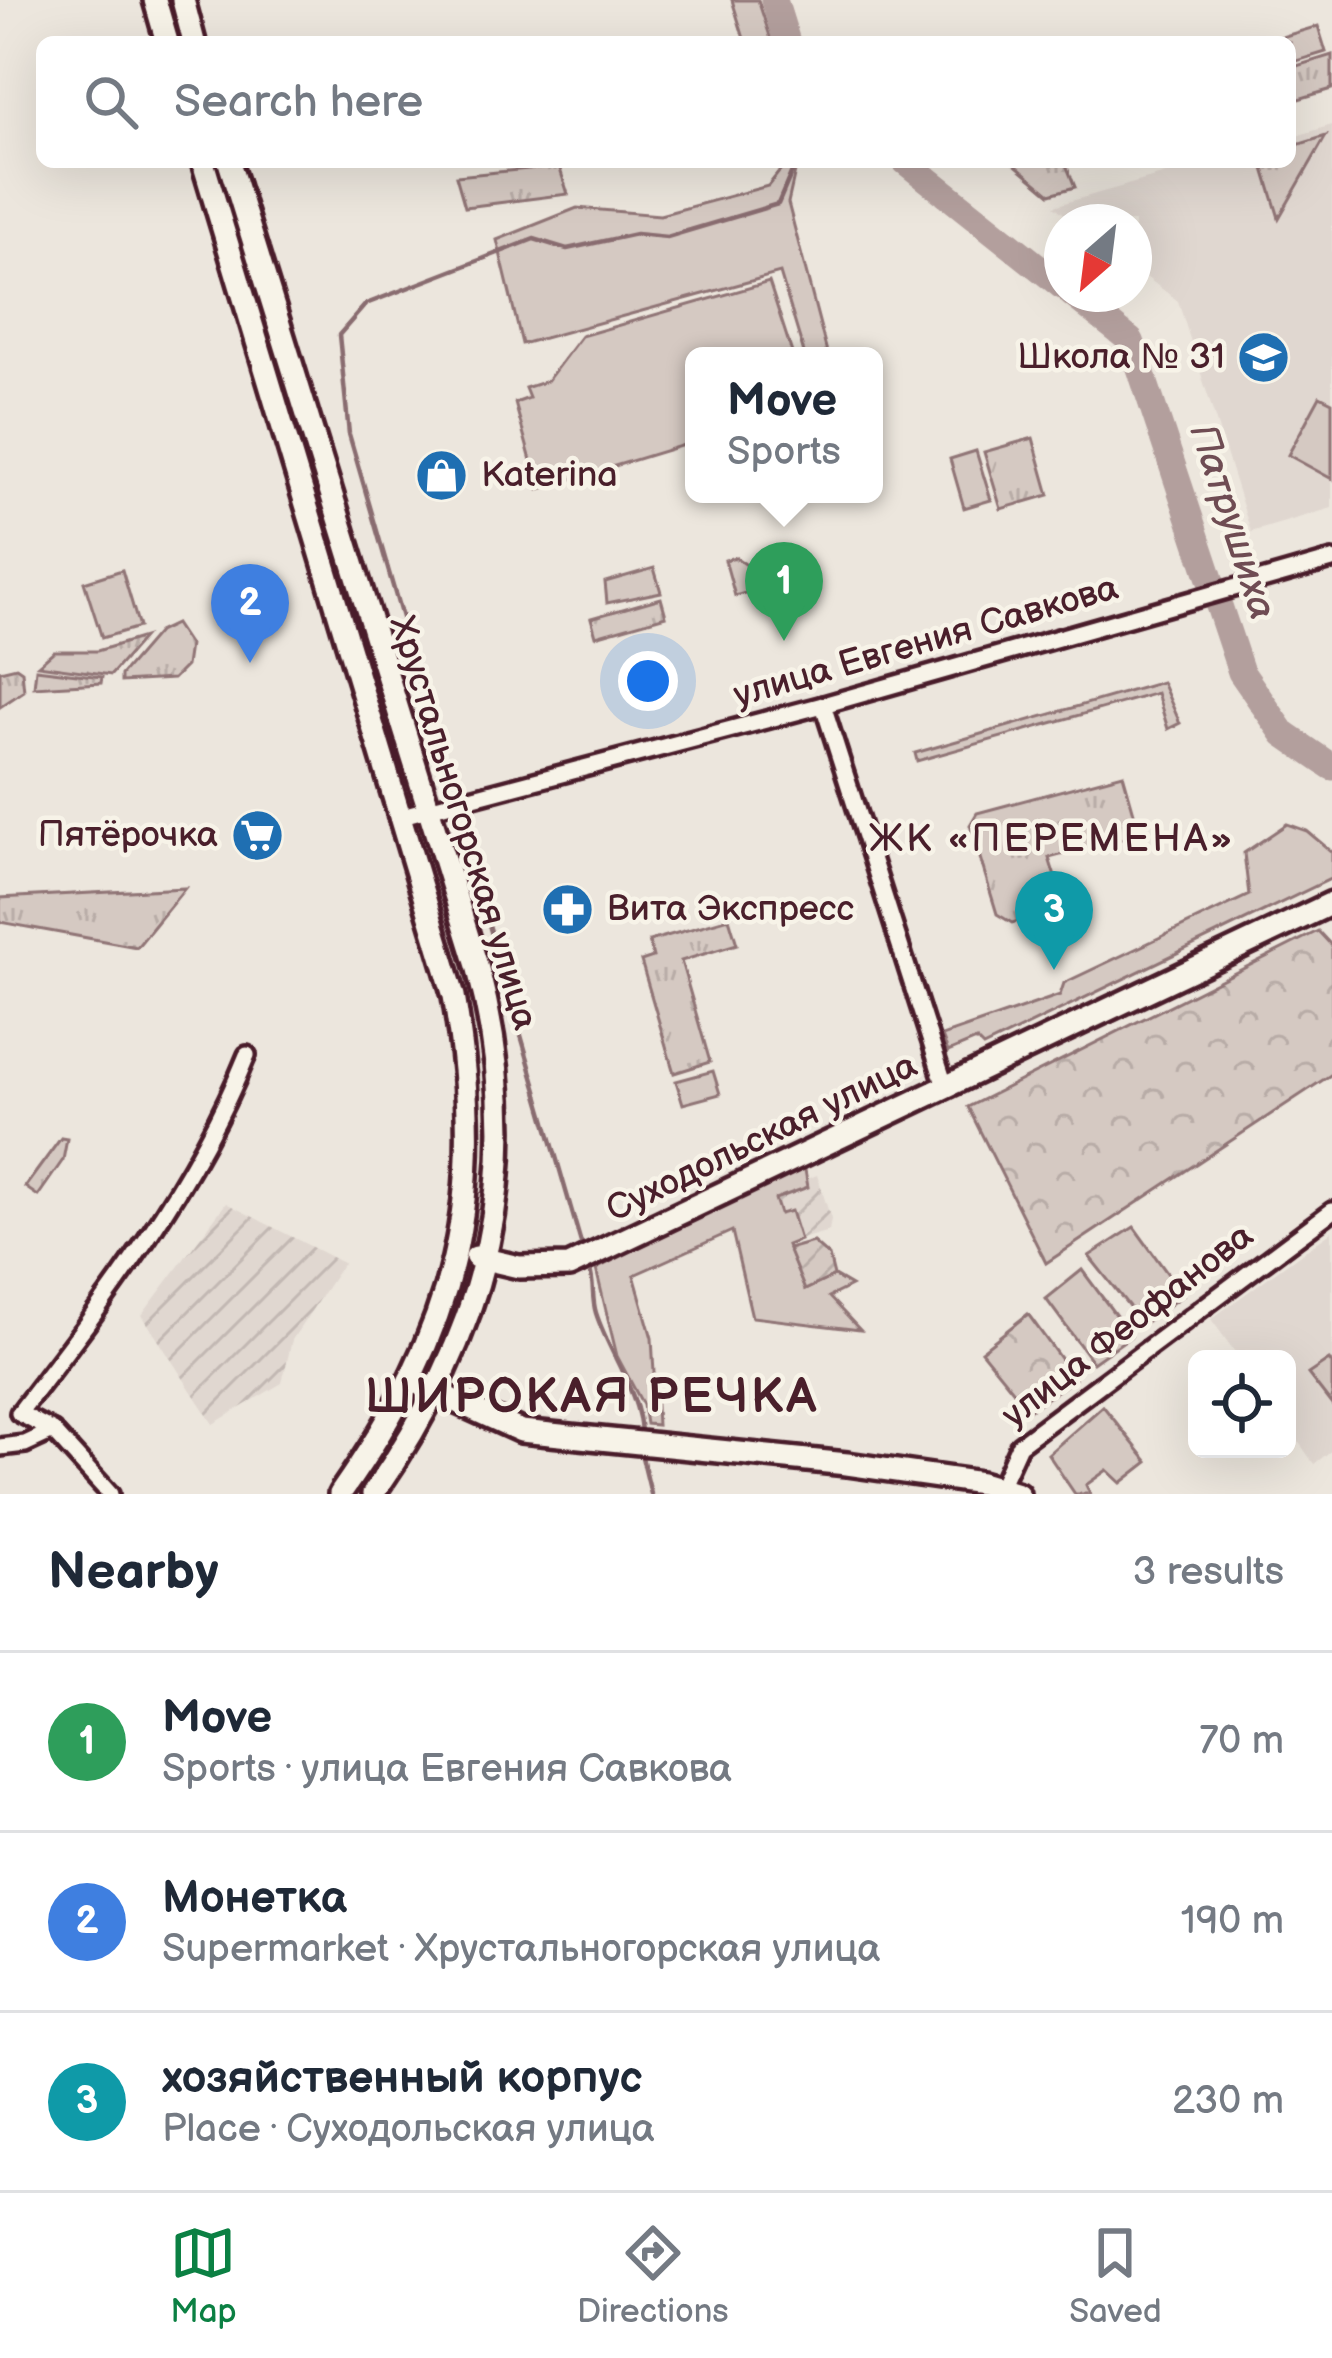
<!DOCTYPE html>
<meta charset="utf-8">
<style>
body{margin:0;font-family:"Balsamiq Sans",sans-serif;background:#f6f6f7;color:#1f2937}
.controls{position:absolute;right:36px;bottom:36px;display:grid;overflow:hidden;border-radius:18px;box-shadow:0 12px 48px #0002}
.controls button{width:108px;height:108px;display:grid;place-items:center;padding:0;border:0;border-bottom:3px solid #e0e1e3;background:#fff;color:#1f2937;font:60px sans-serif}
.compass{position:absolute;left:1044px;top:204px;width:108px;height:108px;border-radius:50%;background:#fff;box-shadow:0 12px 48px #0002;rotate:208deg}
.you{position:absolute;left:648px;top:681px;width:42px;height:42px;margin:-30px;border:9px solid #fff;border-radius:50%;background:#1a73e8;box-shadow:0 0 0 18px #1a73e833}
.badge{display:grid;place-items:center;width:78px;height:78px;border-radius:50%;background:#0b8043;color:#fff;font-size:39px;font-weight:700}
.pin{position:absolute;translate:-50% -99px;filter:drop-shadow(0 3px 6px #0008)}
.pin::after{content:'';position:absolute;top:63px;width:42px;height:36px;background:inherit;clip-path:polygon(0 0,100% 0,50% 100%)}
.popup{position:absolute;left:685px;top:347px;width:198px;height:156px;box-sizing:border-box;display:grid;place-content:center;border-radius:18px;background:#fff;filter:drop-shadow(0 3px 9px #0005);font-size:39px;white-space:nowrap;color:#747a83}
.popup b{font-size:45px;color:#1f2937}
.popup::after{content:'';position:absolute;left:50%;top:100%;margin-left:-24px;border:24px solid transparent;border-top-color:#fff}
.list{margin:0;padding:0;list-style:none}
h2{display:flex;justify-content:space-between;align-items:center;height:156px;margin:0;padding:0 48px;font-size:51px}
h2 small{font-size:39px;font-weight:400;color:#747a83}
.list li{display:grid;grid-template-columns:78px 1fr auto;gap:36px;align-items:center;box-sizing:border-box;height:180px;padding:0 48px;border-top:3px solid #e0e1e3}
.list b{display:block;font-size:45px;white-space:nowrap}
.list p{margin:0;font-size:39px;white-space:nowrap;color:#747a83}
.list em{font-size:39px;font-style:normal;color:#747a83}
.icon{flex:none;width:66px;height:66px;fill:none;stroke:currentColor;stroke-width:2;stroke-linecap:round;stroke-linejoin:round}
.map{position:relative;flex:none;width:1332px;height:1494px;overflow:hidden}
.search{position:absolute;background:#fff;box-shadow:0 12px 48px #0002;left:36px;right:36px;top:36px;height:132px;display:flex;align-items:center;gap:30px;box-sizing:border-box;padding:0 42px;border-radius:18px;color:#747a83;font-size:45px}
.sheet{height:696px;background:#fff}
nav{display:flex;justify-content:space-around;align-items:center;box-sizing:border-box;height:168px;border-top:3px solid #e0e1e3;background:#fff;font-size:33px;color:#747a83}
nav a{display:grid;justify-items:center;gap:6px}
nav .on{color:#0b8043}
.map>svg:first-child{display:block}
</style>
<div class="map">
<svg width="1332" height="1494" viewBox="0 0 1332 1494">
<defs>
<pattern id="industrial-furrows" width="10" height="10" patternUnits="userSpaceOnUse" patternTransform="scale(3)"><rect width="10" height="10" fill="#e0d7d0"/><path d="M-1 1l2-2M0 10L10 0M9 11l2-2" fill="none" stroke="#c2b8b3"/></pattern>
<pattern id="forest-crowns" width="20" height="18" patternUnits="userSpaceOnUse" patternTransform="scale(3)"><rect width="20" height="18" fill="#d5c9c2"/><path d="M2 6a3 3 0 1 1 6 0M12 15a3 3 0 1 1 6 0" fill="none" stroke="#b8aca7"/></pattern>
<pattern id="park-tufts" width="24" height="20" patternUnits="userSpaceOnUse" patternTransform="scale(3)"><rect width="24" height="20" fill="#d5c9c2"/><path d="M3 7l-1-3M5 7V3M7 7l1-3M15 17l-1-3M17 17v-4M19 17l1-3" fill="none" stroke="#b8aca7"/></pattern>
<pattern id="garden-furrows" width="10" height="10" patternUnits="userSpaceOnUse" patternTransform="scale(3)"><rect width="10" height="10" fill="#d5c9c2"/><path d="M-1 1l2-2M0 10L10 0M9 11l2-2" fill="none" stroke="#b8aca7"/></pattern>
</defs>
<rect width="100%" height="100%" fill="#ece6dd"/>
<filter id="ink" filterUnits="userSpaceOnUse"><feTurbulence type="fractalNoise" baseFrequency=".00833" numOctaves="2"/><feDisplacementMap in="SourceGraphic" scale="24" xChannelSelector="R" yChannelSelector="G"/><feConvolveMatrix kernelMatrix="1 2 1 2 8 2 1 2 1" color-interpolation-filters="sRGB"/></filter>
<g filter="url(#ink)">
<g fill="#e0d7d0">
<path d="M1332,125V508L1251,532L1178,301L1134,268V222H1075L1054,206L1207,162H1290V138Z"/>
<path d="M1332,1231V1450L1314,1464L1287,1425V1359H1240L1211,1319Z"/>
</g>
<g fill="url(#industrial-furrows)">
<path d="M817,1175L831,1219L829,1231L756,1252L745,1206Z"/>
<path d="M226,1203L343,1263L292,1340L282,1383L213,1424L142,1315Z"/>
</g>
<g fill="#d5c9c2" stroke="#907476" stroke-width="3">
<path d="M732,0H758L772,42H745Z"/>
<path d="M787,162L796,167L788,203L828,356H805L780,273L522,344L497,240L577,208L660,215L768,186Z"/>
<path d="M769,282L793,356H694V442L539,489L515,403L529,398L525,388L547,381L581,336Z"/>
<path d="M1320,396L1332,402V479L1288,455Z"/>
<path d="M976,451L991,500L964,508L950,459Z"/>
<path d="M654,568L661,592L607,603L605,582Z"/>
<path d="M122,570L139,627L102,638L84,582Z"/>
<path d="M1162,682L1180,723L1168,729L1157,693L917,761L915,753Z"/>
<path d="M1287,824L1307,831L1332,852V878L983,1047L976,1040L948,1052L942,1036L1060,995L1064,983L1249,895L1244,853Z"/>
<path d="M713,1071L720,1094L683,1104L676,1081Z"/>
<path d="M799,1167L805,1170L808,1187L775,1199L780,1214L791,1211L800,1240L787,1245L805,1290L834,1276L851,1286L829,1297L860,1330L752,1317L732,1231L634,1275L652,1338L657,1425L646,1424L643,1405L617,1356L596,1269Z"/>
<path d="M1134,1227L1183,1295L1143,1324L1089,1256Z"/>
<path d="M1082,1270L1131,1336L1093,1363L1046,1299Z"/>
<path d="M1329,1360L1332,1364V1405L1308,1374Z"/>
<path d="M1103,1406L1148,1462L1121,1483L1107,1470L1086,1485L1090,1494H1075L1048,1454Z"/>
</g>
<g fill="url(#forest-crowns)" stroke="#907476" stroke-width="3">
<path d="M1318,931L1332,946V1074L1046,1263L968,1107Z"/>
<path d="M1028,1314L1075,1379L1029,1410L981,1351Z"/>
</g>
<g fill="url(#park-tufts)" stroke="#907476" stroke-width="3">
<path d="M1318,26L1326,52L1290,63V42L1275,39Z"/>
<path d="M1332,55V89L1292,101L1290,68Z"/>
<path d="M1326,136L1279,218L1262,162H1290V147Z"/>
<path d="M1012,162H1065L1075,187L1050,194Z"/>
<path d="M559,166L568,194L465,207L456,176Z"/>
<path d="M1033,438L1049,495L1001,509L984,452Z"/>
<path d="M735,557L754,570L756,590L735,596L725,560Z"/>
<path d="M661,598L666,616L596,636L591,618Z"/>
<path d="M175,624L189,645L186,666L173,679L121,682V675L158,632Z"/>
<path d="M144,637L111,675L38,665L54,651H97Z"/>
<path d="M16,667L22,671L24,691L0,707V671Z"/>
<path d="M36,669L102,677L101,683L34,687Z"/>
<path d="M1123,774L1140,834L1049,858L1063,902L1058,910L1012,923L997,914L970,825L977,813Z"/>
<path d="M185,888L137,947L0,922V898Z"/>
<path d="M729,918L737,944L681,961L710,1062L674,1073L641,961L653,957L649,941Z"/>
<path d="M61,1138L67,1139L63,1160L38,1196L25,1187Z"/>
</g>
<path fill="url(#garden-furrows)" stroke="#907476" stroke-width="3" d="M813,1242L829,1256L834,1276L805,1290L788,1249Z"/>
<g fill="none" stroke-linecap="round" stroke-linejoin="round">
<g stroke="#896c6f" stroke-width="4.5">
<path d="M444,763L349,434L339,335L366,304L534,239L567,249L636,234L667,237L778,204L796,162"/>
<path d="M481,897L583,1250"/>
<path d="M589,1267C595,1282 591,1298 596,1313C609,1354 641,1394 641,1436"/>
<path d="M641,1453L651,1494"/>
</g>
<g stroke="#b39f9d" stroke-width="27">
<path d="M774,0L787,42"/>
<path d="M906,162L1062,286"/>
<path d="M1072,294L1131,341L1241,672L1284,734L1332,767"/>
</g>
<defs>
<g id="street">
<path d="M823,705L945,1086"/>
<path d="M398,817L823,705L1332,560"/>
<path d="M0,1447L25,1444L53,1431"/>
<path d="M1000,1487L1019,1445L1332,1211"/>
<path d="M110,1494L53,1431L19,1413C105,1301 194,1186 247,1055"/>
</g>
<g id="secondary">
<path d="M155,0L167,42"/>
<path d="M183,0L194,42"/>
<path d="M203,162L454,996C489,1198 457,1327 340,1494"/>
<path d="M229,162L478,969C530,1166 488,1328 373,1494"/>
<path d="M476,1257L519,1267L569,1266L1332,903"/>
<path d="M422,1386L521,1431L847,1464L981,1483L1018,1494"/>
</g>
</defs>
<use href="#street" stroke="#4a1f2b" stroke-width="24"/>
<use href="#secondary" stroke="#4a1f2b" stroke-width="30"/>
<use href="#street" stroke="#f7f3e8" stroke-width="15"/>
<use href="#secondary" stroke="#f7f3e8" stroke-width="21"/>
</g>
</g>
<defs>
<symbol id="school-disc" viewBox="-11 -11 22 22"><circle r="9.5" fill="#1f6fb2" stroke="#f7f3e8"/><path d="M0-5L7-2L0 1L-7-2ZM-4 1L0 2.5L4 1V4Q0 6-4 4Z" fill="#fff"/></symbol>
<symbol id="shop-disc" viewBox="-11 -11 22 22"><circle r="9.5" fill="#1f6fb2" stroke="#f7f3e8"/><path d="M-5-2.5h2.3a2.7 3.5 0 0 1 5.4 0H5L5.5 6h-11ZM-1.5-2.5h3a1.5 2.3 0 0 0-3 0Z" fill="#fff"/></symbol>
<symbol id="supermarket-disc" viewBox="-11 -11 22 22"><circle r="9.5" fill="#1f6fb2" stroke="#f7f3e8"/><path d="M-6-5.5h2.5l.6 2H6L4.5 2H-2.5L-4.4-4H-6ZM-1.5 3.2a1.3 1.3 0 1 0 .1 0ZM3 3.2a1.3 1.3 0 1 0 .1 0Z" fill="#fff"/></symbol>
<symbol id="pharmacy-disc" viewBox="-11 -11 22 22"><circle r="9.5" fill="#1f6fb2" stroke="#f7f3e8"/><path d="M-2-6h4v4h4v4h-4v4h-4v-4h-4v-4h4Z" fill="#fff"/></symbol>
</defs>
<g fill-rule="evenodd">
<use href="#school-disc" x="1234" y="328" width="59" height="59"/>
<use href="#shop-disc" x="412" y="446" width="59" height="59"/>
<use href="#supermarket-disc" x="228" y="806" width="59" height="59"/>
<use href="#pharmacy-disc" x="538" y="880" width="59" height="59"/>
</g>
<g text-anchor="middle" dominant-baseline="central" stroke-width="9" stroke-linejoin="round" paint-order="stroke">
<g font-size="36" fill="#4a1f2b" stroke="#f7f3e8" text-anchor="end">
<text x="1225" y="357">Школа № 31</text>
<text x="481" y="475" text-anchor="start">Katerina</text>
<text x="218" y="835">Пятёрочка</text>
<text x="607" y="909" text-anchor="start">Вита Экспресс</text>
</g>
<g font-size="36" fill="#4a1f2b" stroke="#f7f3e8">
<text transform="translate(926 642) rotate(-16)">улица Евгения Савкова</text>
<text transform="translate(463 823) rotate(73)">Хрустальногорская улица</text>
<text transform="translate(762 1138) rotate(-26)">Суходольская улица</text>
<text transform="translate(1128 1326) rotate(-38)">улица Феофанова</text>
</g>
<g font-size="39" font-style="italic" fill="#6f4c53" stroke="#f7f3e8">
<text transform="translate(1232 522) rotate(72)">Патрушиха</text>
</g>
<g font-size="39" letter-spacing="3" fill="#4a1f2b" stroke="#f7f3e8">
<text x="1052" y="839">ЖК «ПЕРЕМЕНА»</text>
</g>
<g font-size="48" font-weight="bold" letter-spacing="3" fill="#4a1f2b" stroke="#f7f3e8">
<text x="592" y="1397">ШИРОКАЯ РЕЧКА</text>
</g>
</g>
</svg>
<div class="controls">
<button><svg class="icon" aria-label="locate" viewBox="0 0 24 24"><circle cx="12" cy="12" r="6"/><path d="M12 2v4M12 18v4M2 12h4M18 12h4"/></svg></button>
</div>
<svg class="compass" viewBox="-18 -18 36 36"><path d="M0-13l5 13h-10z" fill="#e53935"/><path d="M0 13l5-13h-10z" fill="#747a83"/></svg>
<div class="you"></div>
<div class="pin badge" style="left:784px;top:641px;background:#2e9e5b">1</div>
<div class="popup"><b>Move</b>Sports</div>
<div class="pin badge" style="left:250px;top:663px;background:#3f7fe0">2</div>
<div class="pin badge" style="left:1054px;top:970px;background:#0f9aa8">3</div>
<div class="search"><svg class="icon" aria-label="search" viewBox="0 0 24 24"><circle cx="10" cy="10" r="6"/><path d="M15 15l6 6"/></svg>Search here</div>
</div>
<section class="sheet">
<h2>Nearby<small>3 results</small></h2>
<ul class="list">
<li><span class="badge" style="background:#2e9e5b">1</span><div><b>Move</b><p>Sports · улица Евгения Савкова</p></div><em>70 m</em></li>
<li><span class="badge" style="background:#3f7fe0">2</span><div><b>Монетка</b><p>Supermarket · Хрустальногорская улица</p></div><em>190 m</em></li>
<li><span class="badge" style="background:#0f9aa8">3</span><div><b>хозяйственный корпус</b><p>Place · Суходольская улица</p></div><em>230 m</em></li>
</ul>
</section>
<nav>
<a class="on"><svg class="icon" aria-label="map" viewBox="0 0 24 24"><path d="M3 6l6-2 6 2 6-2v14l-6 2-6-2-6 2zM9 4v14M15 6v14"/></svg>Map</a>
<a><svg class="icon" aria-label="directions" viewBox="0 0 24 24"><path d="M12 3l9 9-9 9-9-9zM9 14v-3h6M13 9l2 2-2 2"/></svg>Directions</a>
<a><svg class="icon" aria-label="saved" viewBox="0 0 24 24"><path d="M7 4h10v16l-5-4-5 4z"/></svg>Saved</a>
</nav>
